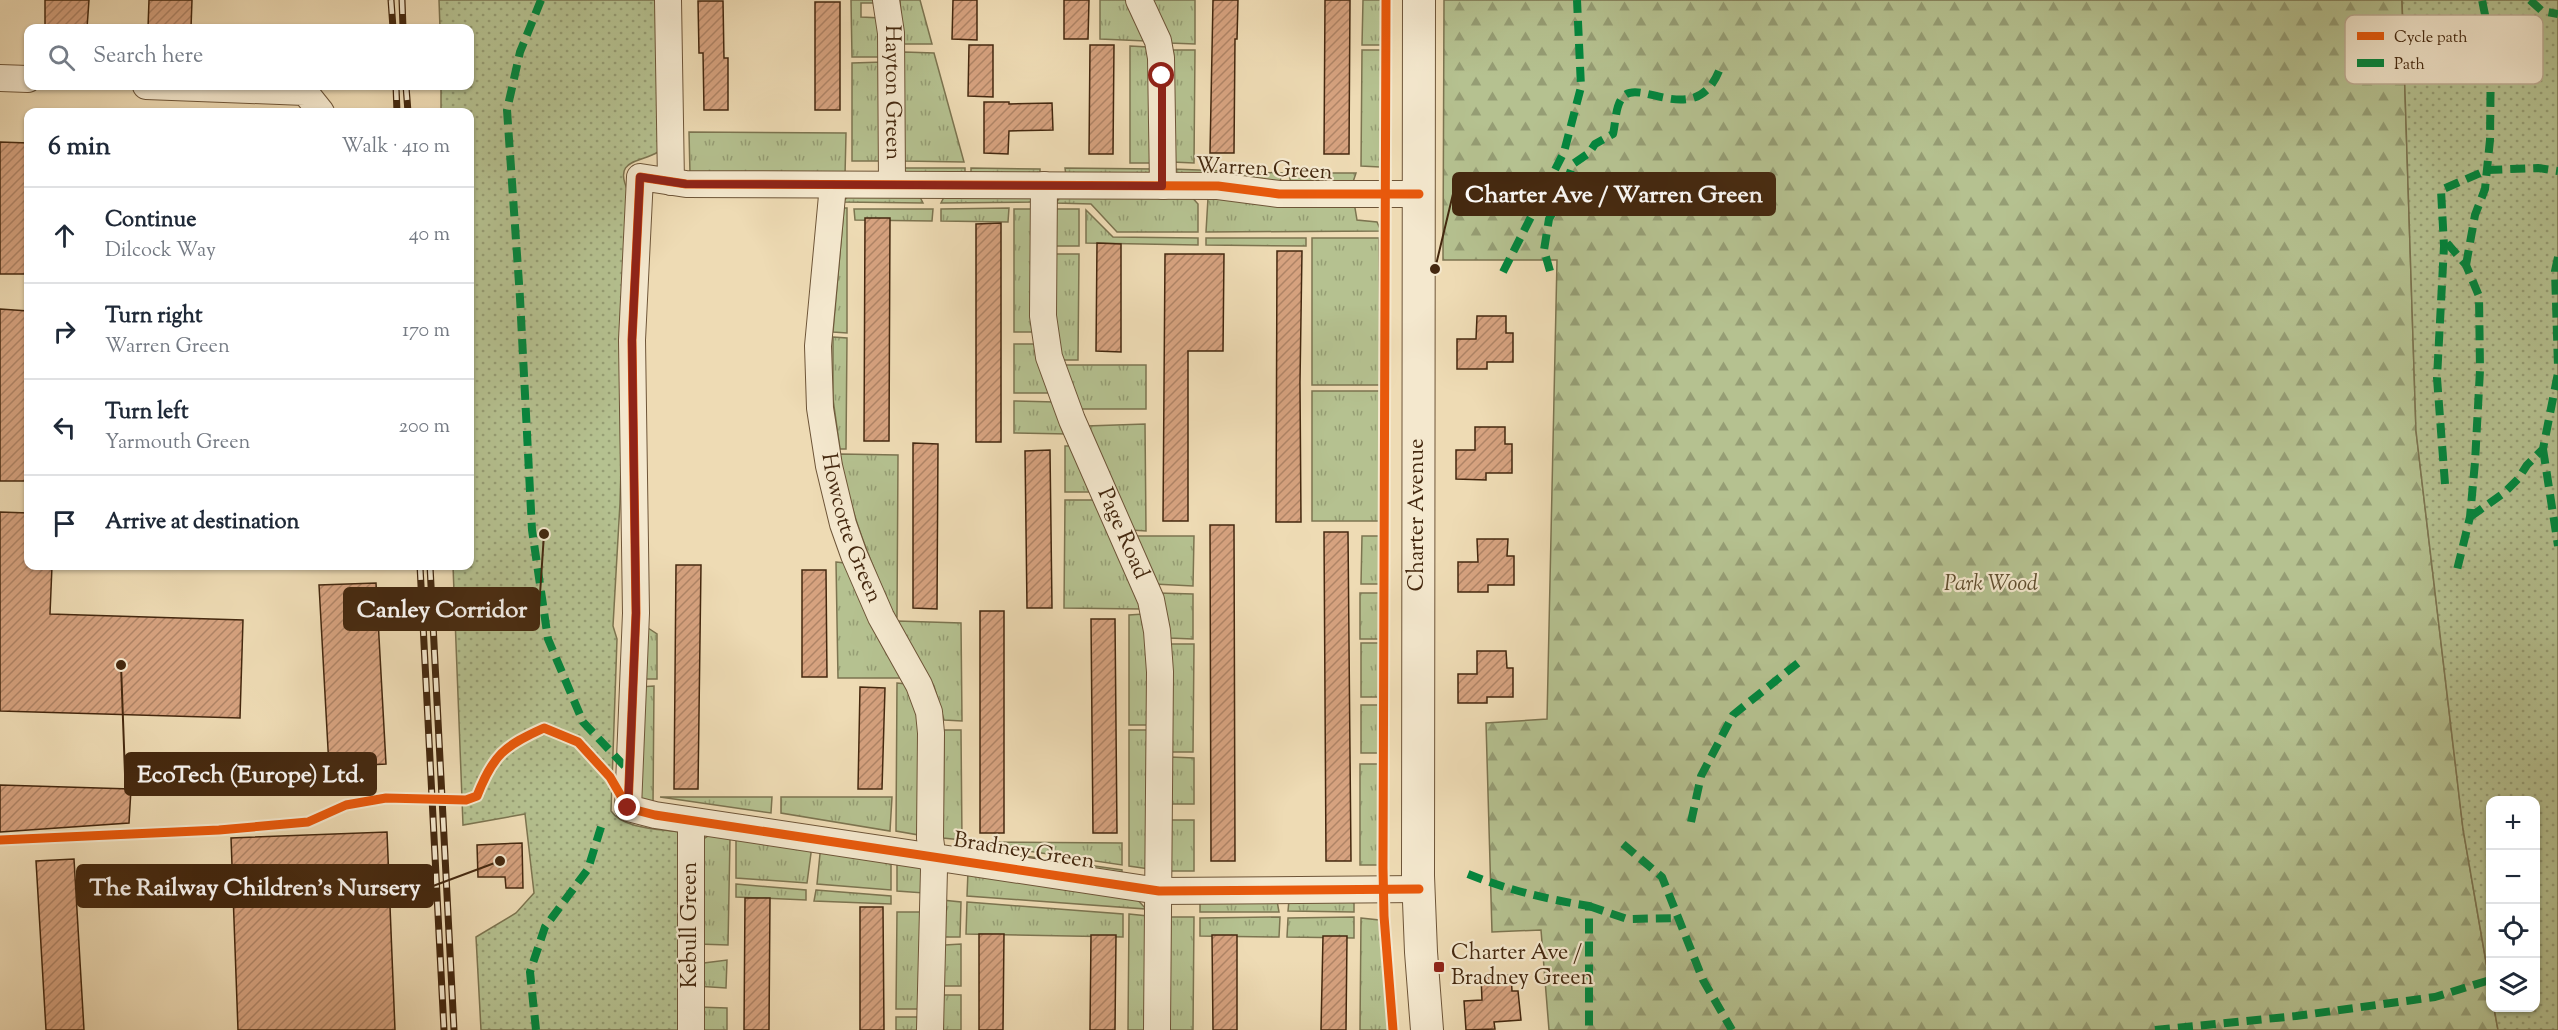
<!DOCTYPE html>
<meta charset="utf-8">
<style>
body{margin:0;font-family:"Sorts Mill Goudy",serif;background:#f6f6f7;color:#1f2937}
.controls{position:absolute;right:18px;bottom:18px;display:grid;overflow:hidden;border-radius:12px;box-shadow:0 2px 4px #0004}
.controls button{width:54px;height:54px;display:grid;place-items:center;padding:0;border:0;border-bottom:2px solid #e0e1e3;background:#fff;color:#1f2937;font:30px sans-serif}
.stop{position:absolute;width:18px;height:18px;margin:-14px;border:4px solid #8f2418;border-radius:50%;background:#fff}
.stop.end{background:#8f2418;border-color:#fff;box-shadow:0 2px 6px #0008}
.list{margin:0;padding:0;list-style:none}
h2{display:flex;justify-content:space-between;align-items:center;height:78px;margin:0;padding:0 24px;font-size:26px}
h2 small{font-size:20px;font-weight:400;color:#747a83}
.list li{display:grid;grid-template-columns:39px 1fr auto;gap:18px;align-items:center;box-sizing:border-box;height:96px;padding:0 24px;border-top:2px solid #e0e1e3}
.list b{display:block;font-size:22px;white-space:nowrap}
.list p{margin:0;font-size:20px;white-space:nowrap;color:#747a83}
.list em{font-size:20px;font-style:normal;color:#747a83}
.icon{flex:none;width:33px;height:33px;fill:none;stroke:currentColor;stroke-width:2;stroke-linecap:round;stroke-linejoin:round}
.map{position:relative;flex:none;width:2558px;height:1030px;overflow:hidden}
.search{position:absolute;background:#fff;box-shadow:0 2px 4px #0004;left:24px;top:24px;width:450px;height:66px;display:flex;align-items:center;gap:15px;box-sizing:border-box;padding:0 21px;border-radius:12px;color:#747a83;font-size:22px}
.panel{position:absolute;background:#fff;box-shadow:0 2px 4px #0004;left:24px;top:108px;width:450px;height:462px;border-radius:12px}
.map>svg:first-child{display:block}
</style>
<div class="map">
<svg width="2558" height="1030" viewBox="0 0 2558 1030">
<defs>
<pattern id="grass-tufts" width="24" height="20" patternUnits="userSpaceOnUse" patternTransform="scale(1.5)"><rect width="24" height="20" fill="#b5c190"/><path d="M3 7l-1-3M5 7V3M7 7l1-3M15 17l-1-3M17 17v-4M19 17l1-3" fill="none" stroke="#959d74"/></pattern>
<pattern id="forest-firs" width="22" height="20" patternUnits="userSpaceOnUse" patternTransform="scale(1.5)"><rect width="22" height="20" fill="#b5c190"/><path d="M5 1l3.5 6h-7zM16 11l3.5 6h-7z" fill="#959d74"/></pattern>
<pattern id="park-dots" width="8" height="8" patternUnits="userSpaceOnUse" patternTransform="scale(1.5)"><rect width="8" height="8" fill="#b5c190"/><path d="M2 2h.1M6 6h.1" fill="none" stroke="#959d74" stroke-width="1.8" stroke-linecap="round"/></pattern>
<pattern id="building-hatch" width="6" height="6" patternUnits="userSpaceOnUse" patternTransform="scale(1.5)"><rect width="6" height="6" fill="#d6a27f"/><path d="M-1 1l2-2M0 6l6-6M5 7l2-2" fill="none" stroke="#af8466"/></pattern>
</defs>
<rect width="100%" height="100%" fill="#eedbb4"/>
<filter id="stains"><feTurbulence type="fractalNoise" baseFrequency=".00333" numOctaves="4"/><feColorMatrix values="0 0 0 0 .2 0 0 0 0 .09 0 0 0 0 .02 0 0 0 .5 -.17"/></filter>
<radialGradient id="worn" r=".72"><stop offset=".6" stop-color="#630" stop-opacity="0"/><stop offset="1" stop-color="#630" stop-opacity=".3"/></radialGradient>
<g fill="url(#grass-tufts)" stroke="#7c7450" stroke-width="1.5">
<path d="M851,0H879V3H861V17L882,18L884,57H852Z"/>
<path d="M900,0H920L932,44H903Z"/>
<path d="M1100,0H1127L1146,41L1100,39Z"/>
<path d="M1153,0H1195V44L1169,43Z"/>
<path d="M1363,0H1382V45H1362Z"/>
<path d="M1130,46L1148,47L1152,163H1130Z"/>
<path d="M1170,50H1195L1194,163L1172,162Z"/>
<path d="M1362,50H1382L1380,167L1361,166Z"/>
<path d="M904,52L934,53L964,162L903,161Z"/>
<path d="M884,62V161H852V63Z"/>
<path d="M689,132L846,133L845,176L690,174Z"/>
<path d="M900,168H965V176L906,175Z"/>
<path d="M971,168L1040,169V177H971Z"/>
<path d="M1065,168L1153,169L1148,175L1066,176Z"/>
<path d="M1172,169L1282,173L1280,182L1175,174Z"/>
<path d="M1289,173H1356L1353,182L1291,185Z"/>
<path d="M1189,194L1198,204V232H1117L1091,204L1056,203L1060,197Z"/>
<path d="M919,195L923,203L843,202L848,196Z"/>
<path d="M945,195L1030,196L1034,202L941,203Z"/>
<path d="M1208,198L1352,204L1355,208L1357,220L1377,222L1381,231L1206,232Z"/>
<path d="M844,208H847V333L833,332Z"/>
<path d="M1009,208L1008,222L941,221V209Z"/>
<path d="M854,209H933L932,221L855,220Z"/>
<rect x="1014" y="209" width="21" height="123"/>
<rect x="1054" y="209" width="25" height="37"/>
<path d="M1086,210L1113,237L1198,238V245L1086,243Z"/>
<path d="M1206,238H1306V246L1206,245Z"/>
<path d="M1312,238H1379L1380,385H1312Z"/>
<path d="M1055,254H1079L1078,360H1059L1054,331Z"/>
<path d="M833,337L847,338L846,449H840L833,399Z"/>
<path d="M1014,344H1036L1051,393H1014Z"/>
<path d="M1061,365H1146V409H1080Z"/>
<rect x="1312" y="391" width="68" height="130"/>
<path d="M1014,401L1055,402L1068,434L1014,433Z"/>
<path d="M1145,424L1146,531L1131,530L1087,426Z"/>
<path d="M1065,446H1073L1092,492H1065Z"/>
<path d="M840,454L898,455L897,617H895C871,563 849,512 840,454Z"/>
<path d="M1065,500H1096L1141,609L1064,608Z"/>
<path d="M1133,536H1194L1193,586L1154,584Z"/>
<path d="M1362,536H1380V584H1361Z"/>
<path d="M836,562L845,563L903,678H838Z"/>
<path d="M1157,593L1193,594V639L1169,638Z"/>
<rect x="1360" y="593" width="20" height="46"/>
<path d="M1144,614L1147,625L1150,725H1129V615Z"/>
<path d="M897,621L961,623L962,721L944,720L934,686Z"/>
<path d="M648,628L657,634V679H639Z"/>
<rect x="1361" y="643" width="19" height="54"/>
<path d="M1169,644H1194L1193,752H1169Z"/>
<path d="M897,683L907,684L920,716L919,835L896,831Z"/>
<path d="M654,686L653,807L640,800L639,687Z"/>
<rect x="1361" y="705" width="19" height="48"/>
<path d="M944,730H961L962,840L943,838Z"/>
<path d="M1129,730H1150L1149,869L1129,866Z"/>
<path d="M1170,757L1194,758V804H1169Z"/>
<rect x="1360" y="764" width="20" height="101"/>
<path d="M660,797H772L771,813Z"/>
<path d="M781,797H892L890,831L781,813Z"/>
<rect x="1169" y="820" width="25" height="51"/>
<path d="M711,834L730,838L728,945L697,944L700,841Z"/>
<path d="M736,838L809,848L811,853L807,883L736,878Z"/>
<path d="M968,842L1122,843V865Z"/>
<path d="M968,848L1122,870V875L968,852Z"/>
<path d="M825,850L891,860V890L817,884L820,854Z"/>
<path d="M897,861L921,866L923,870L924,893L897,891Z"/>
<path d="M968,871L1135,897L1146,909L967,896Z"/>
<path d="M736,884L806,890V900L736,897Z"/>
<path d="M816,890L891,896V904L814,901Z"/>
<path d="M942,900L961,902L960,937H945Z"/>
<path d="M1200,900L1277,901L1279,912H1200Z"/>
<path d="M1289,900L1349,901L1354,903V912L1288,911Z"/>
<path d="M967,902L1123,914V937L966,934Z"/>
<path d="M897,912H920L924,914L919,1009H896Z"/>
<path d="M1129,914L1148,916V1030H1128Z"/>
<path d="M1166,917H1194L1193,1030H1165Z"/>
<path d="M1280,917L1279,937L1200,936V918Z"/>
<path d="M1354,917V938L1287,937L1288,918Z"/>
<path d="M1361,918L1379,920L1388,1030H1360Z"/>
<path d="M961,944V986H943L941,948L945,945Z"/>
<path d="M727,960L726,988L696,986V964Z"/>
<rect x="941" y="995" width="20" height="35"/>
<path d="M696,1007L727,1008V1030H697Z"/>
<path d="M896,1017H918L922,1030H896Z"/>
</g>
<path fill="url(#forest-firs)" stroke="#7c7450" stroke-width="1.5" d="M1444,0H2402L2416,431L2463,829L2490,985V1008H2494L2498,1030H1549L1541,930L1492,932L1486,723L1547,719L1557,260H1443Z"/>
<g fill="url(#park-dots)" stroke="#7c7450" stroke-width="1.5">
<path d="M439,0H656L658,152C641,163 611,158 629,193L620,503L613,626L617,639L611,811C623,829 660,829 680,832L679,1030H481L476,937L516,913L534,893L525,814L463,825L453,566H470V112H441V86H470V28H440Z"/>
<path d="M2402,0H2558V1030H2498L2494,1008H2536V800H2490V985L2463,829L2416,431Z"/>
</g>
<g fill="url(#building-hatch)" stroke="#44280f" stroke-width="1.5">
<path d="M45,0H89L87,28H45Z"/>
<path d="M149,0H192L191,28H148Z"/>
<path d="M953,0H977V40L952,39Z"/>
<path d="M1064,0H1089L1088,39H1064Z"/>
<path d="M1213,0H1238L1237,39H1235L1234,153H1210Z"/>
<path d="M1325,0H1350L1349,154H1324Z"/>
<path d="M698,1H723L724,58H728V110H704L703,53H699Z"/>
<rect x="815" y="2" width="25" height="108"/>
<path d="M969,45H993V97L968,96Z"/>
<path d="M1090,45H1114L1113,154H1089Z"/>
<path d="M984,102H1009V104L1052,103L1053,130L1009,131L1008,154L984,153Z"/>
<path d="M0,142L28,143V274H0Z"/>
<path d="M865,218H890L889,441H864Z"/>
<path d="M1001,223V442H976V224Z"/>
<path d="M1097,243L1121,244V352L1096,351Z"/>
<path d="M1277,251H1302L1300,383L1301,522H1276Z"/>
<path d="M1165,254H1224L1223,351H1188V521H1163Z"/>
<path d="M0,309L28,311V481H0Z"/>
<path d="M1477,316H1506V333H1513V362H1487V369H1457V339H1476Z"/>
<path d="M1475,427H1505V444H1512V473H1486V480L1456,479V450H1475Z"/>
<path d="M913,443L938,444L937,609L913,608Z"/>
<path d="M1050,450L1052,608H1027L1025,451Z"/>
<path d="M0,512L28,513V566H52L50,614L243,620L240,718L0,711Z"/>
<path d="M1210,525H1234L1235,861H1211Z"/>
<path d="M1324,532H1348L1351,861H1326Z"/>
<path d="M1477,539H1508L1507,556H1514V585H1488V592H1458V562H1478Z"/>
<path d="M676,565H701L698,789H674Z"/>
<path d="M802,570H826L827,677H802Z"/>
<path d="M376,583L386,764L329,767L319,585Z"/>
<rect x="980" y="611" width="24" height="222"/>
<path d="M1091,619H1115L1117,833H1093Z"/>
<path d="M1477,651H1506L1507,668H1513V697H1487V703H1458V674H1477Z"/>
<path d="M860,687L885,688L882,789H858Z"/>
<path d="M0,785L131,789L129,823L0,832Z"/>
<path d="M387,832L395,1030H238L231,838Z"/>
<path d="M522,843L523,888H506L505,877H478L477,845Z"/>
<path d="M74,859L84,1030H46L36,861Z"/>
<path d="M745,898H770L769,1030H744Z"/>
<path d="M860,907H883L884,1030H860Z"/>
<path d="M979,934H1004L1003,1030H979Z"/>
<path d="M1091,935H1116L1115,1030H1090Z"/>
<path d="M1212,935H1237V1030H1213Z"/>
<path d="M1323,936H1347L1346,1030H1321Z"/>
<path d="M1511,975L1512,991H1518L1521,1020L1494,1022L1495,1029L1466,1030L1464,1001L1482,1000L1481,977Z"/>
</g>
<g fill="none" stroke-linecap="round" stroke-linejoin="round">
<defs>
<g id="minor">
<path d="M668,0L671,182"/>
<path id="s1" d="M886,0L891,33L892,184"/>
<path d="M1139,0L1158,41L1161,58L1163,186"/>
<path d="M0,78L28,79"/>
<path d="M146,86L305,92L321,112"/>
<path id="s2" d="M833,185L818,346L820,408L829,466L843,524L854,555L881,617L919,685L929,712L931,733L930,838L934,869L930,1030"/>
<path id="s3" d="M1044,185L1043,316L1049,357L1072,420L1151,600L1157,631L1160,672L1157,1030"/>
<path d="M1419,889L1159,891L655,815L628,808L636,613L632,340L640,177L686,184L1218,186L1279,194H1419"/>
<path d="M691,1030V821"/>
</g>
<path id="tertiary" d="M1419,0L1418,876L1421,952L1427,1030"/>
</defs>
<use href="#minor" stroke="#6e5538" stroke-width="28"/>
<use href="#tertiary" stroke="#6e5538" stroke-width="34"/>
<use href="#minor" stroke="#f4e8ce" stroke-width="26"/>
<use href="#tertiary" stroke="#f4e8ce" stroke-width="32"/>
<defs>
<g id="rail">
<path d="M391,0L393,28"/>
<path d="M402,0L403,28"/>
<path d="M396,86L397,112"/>
<path d="M406,86L408,112"/>
<path d="M420,566L444,1030"/>
<path d="M430,566L454,1030"/>
</g>
</defs>
<use href="#rail" stroke="#44280f" stroke-width="7"/>
<use href="#rail" stroke="#f4e8ce" stroke-width="4.5" stroke-dasharray="14" stroke-linecap="butt"/>
<g stroke="#00873e" stroke-width="8" stroke-dasharray="15 8" stroke-linecap="butt">
<path d="M541,0L520,52L507,110L520,298L532,530L548,639L583,722L630,772"/>
<path d="M2530,0L2542,11L2558,14"/>
<path d="M2447,243L2466,265L2479,296L2480,370L2475,462L2470,517L2456,574"/>
<path d="M2558,257L2555,271L2558,367"/>
<path d="M2466,265L2475,215L2485,189L2490,140L2491,44L2482,0"/>
<path d="M1550,271L1544,250L1549,219L1562,196L1573,164L1589,153L1595,144L1613,134C1616,122 1615,103 1625,95C1643,81 1696,127 1719,71"/>
<path d="M1503,272L1564,152L1581,87L1577,0"/>
<path d="M2543,449L2558,546"/>
<path d="M2445,484L2437,378L2444,246L2441,190L2487,170L2538,168L2558,171"/>
<path d="M2470,517L2504,493L2518,479L2527,465L2543,449L2558,373"/>
<path d="M1691,822L1701,776L1733,715L1803,659"/>
<path d="M1623,844L1662,877L1703,980L1732,1030"/>
<path d="M1468,874C1508,890 1546,899 1589,906V1030"/>
<path d="M1589,906L1627,919L1678,918"/>
<path d="M536,1030L530,972L545,927L588,869L601,827"/>
<path d="M2155,1030L2296,1016L2435,997L2490,980"/>
</g>
<defs>
<g id="cycleway">
<path d="M1386,0L1383,868L1384,916L1393,1030"/>
<path d="M628,808L636,613L632,340L640,177L686,184L1218,186L1279,194H1419"/>
<path d="M628,808L655,815L1159,891L1419,889"/>
<path d="M0,840L219,830L308,822L346,805L386,798L466,800L477,796C493,755 504,746 544,728L578,742L610,777L628,808"/>
</g>
</defs>
<use href="#cycleway" stroke="#f4e8ce" stroke-width="13"/>
<use href="#cycleway" stroke="#e8590c" stroke-width="9"/>
</g>
<g fill="none" stroke-linecap="round" stroke-linejoin="round">
<path stroke="#8f2418" stroke-width="8" d="M628,808L636,613L632,340L640,177L686,184L1162,186V76"/>
</g>
<rect fill="#8f2418" stroke="#f4e8ce" stroke-width="2" x="1433" y="961" width="12" height="12" rx="3"/>
<g text-anchor="middle" dominant-baseline="central" stroke-width="4.5" stroke-linejoin="round" paint-order="stroke">
<g font-size="22" fill="#44280f" stroke="#f4e8ce">
<text stroke="none"><textPath href="#s1" startOffset="93">Hayton Green</textPath></text>
<text transform="translate(1264 170) rotate(3)">Warren Green</text>
<text transform="translate(1418 515) rotate(-90)">Charter Avenue</text>
<text stroke="none"><textPath href="#s2" startOffset="348">Howcotte Green</textPath></text>
<text stroke="none"><textPath href="#s3" startOffset="364">Page Road</textPath></text>
<text transform="translate(1024 852) rotate(9)">Bradney Green</text>
<text transform="translate(691 925) rotate(-90)">Kebull Green</text>
</g>
<g font-size="22" font-style="italic" fill="#604e2f" stroke="#f4e8ce">
<text x="1991" y="585">Park Wood</text>
</g>
<g font-size="22" fill="#44280f" stroke="#f4e8ce" text-anchor="start">
<text x="1451" y="954">Charter Ave /<tspan x="1451" dy="25">Bradney Green</tspan></text>
</g>
</g>
<rect x="2345" y="15" width="198" height="69" rx="9" fill="#f4e8ce" stroke="#bfae95" stroke-width="1.5"/>
<rect x="2357" y="32" width="27" height="8" fill="#e8590c"/>
<rect x="2357" y="59" width="27" height="8" fill="#00873e"/>
<g font-size="16" fill="#44280f">
<text x="2394" y="42">Cycle path</text>
<text x="2394" y="69">Path</text>
</g>
<path fill="none" stroke="#44280f" stroke-width="2" d="M1435 269L1453 194M544 534L539 609M121 665L125 774M500 861L433 886"/>
<g fill="#44280f" stroke="#f4e8ce" stroke-width="2">
<circle cx="1435" cy="269" r="6"/>
<circle cx="544" cy="534" r="6"/>
<circle cx="121" cy="665" r="6"/>
<circle cx="500" cy="861" r="6"/>
</g>
<g fill="#44280f" stroke="#44280f" stroke-width="2">
<rect x="1453" y="173" width="322" height="42" rx="6"/>
<rect x="344" y="588" width="195" height="42" rx="6"/>
<rect x="125" y="753" width="251" height="42" rx="6"/>
<rect x="77" y="865" width="356" height="42" rx="6"/>
</g>
<g font-size="24" text-anchor="middle" font-weight="bold" fill="#fff">
<text x="1614" y="202">Charter Ave / Warren Green</text>
<text x="442" y="617">Canley Corridor</text>
<text x="251" y="782">EcoTech (Europe) Ltd.</text>
<text x="255" y="895">The Railway Children's Nursery</text>
</g>
<rect width="100%" height="100%" filter="url(#stains)"/>
<rect width="100%" height="100%" fill="url(#worn)"/>
</svg>
<div class="controls">
<button>+</button>
<button>−</button>
<button><svg class="icon" aria-label="locate" viewBox="0 0 24 24"><circle cx="12" cy="12" r="6"/><path d="M12 2v4M12 18v4M2 12h4M18 12h4"/></svg></button>
<button><svg class="icon" aria-label="layers" viewBox="0 0 24 24"><path d="M12 4l9 5-9 5-9-5zM3 14l9 5 9-5"/></svg></button>
</div>
<div class="stop" style="left:1162px;top:76px"></div>
<div class="stop end" style="left:628px;top:808px"></div>
<div class="search"><svg class="icon" aria-label="search" viewBox="0 0 24 24"><circle cx="10" cy="10" r="6"/><path d="M15 15l6 6"/></svg>Search here</div>
<section class="panel">
<h2>6 min<small>Walk · 410 m</small></h2>
<ul class="list">
<li><svg class="icon" aria-label="ahead" viewBox="0 0 24 24"><path d="M12 20V5M6 11l6-6 6 6"/></svg><div><b>Continue</b><p>Dilcock Way</p></div><em>40 m</em></li>
<li><svg class="icon" aria-label="right" viewBox="0 0 24 24"><path d="M7 20v-9h11M14 6l5 5-5 5"/></svg><div><b>Turn right</b><p>Warren Green</p></div><em>170 m</em></li>
<li><svg class="icon" aria-label="left" viewBox="0 0 24 24"><path d="M17 20v-9H6M10 6l-5 5 5 5"/></svg><div><b>Turn left</b><p>Yarmouth Green</p></div><em>200 m</em></li>
<li><svg class="icon" aria-label="arrive" viewBox="0 0 24 24"><path d="M6 21V4h12l-3 4 3 4H6"/></svg><div><b>Arrive at destination</b></div></li>
</ul>
</section>
</div>
